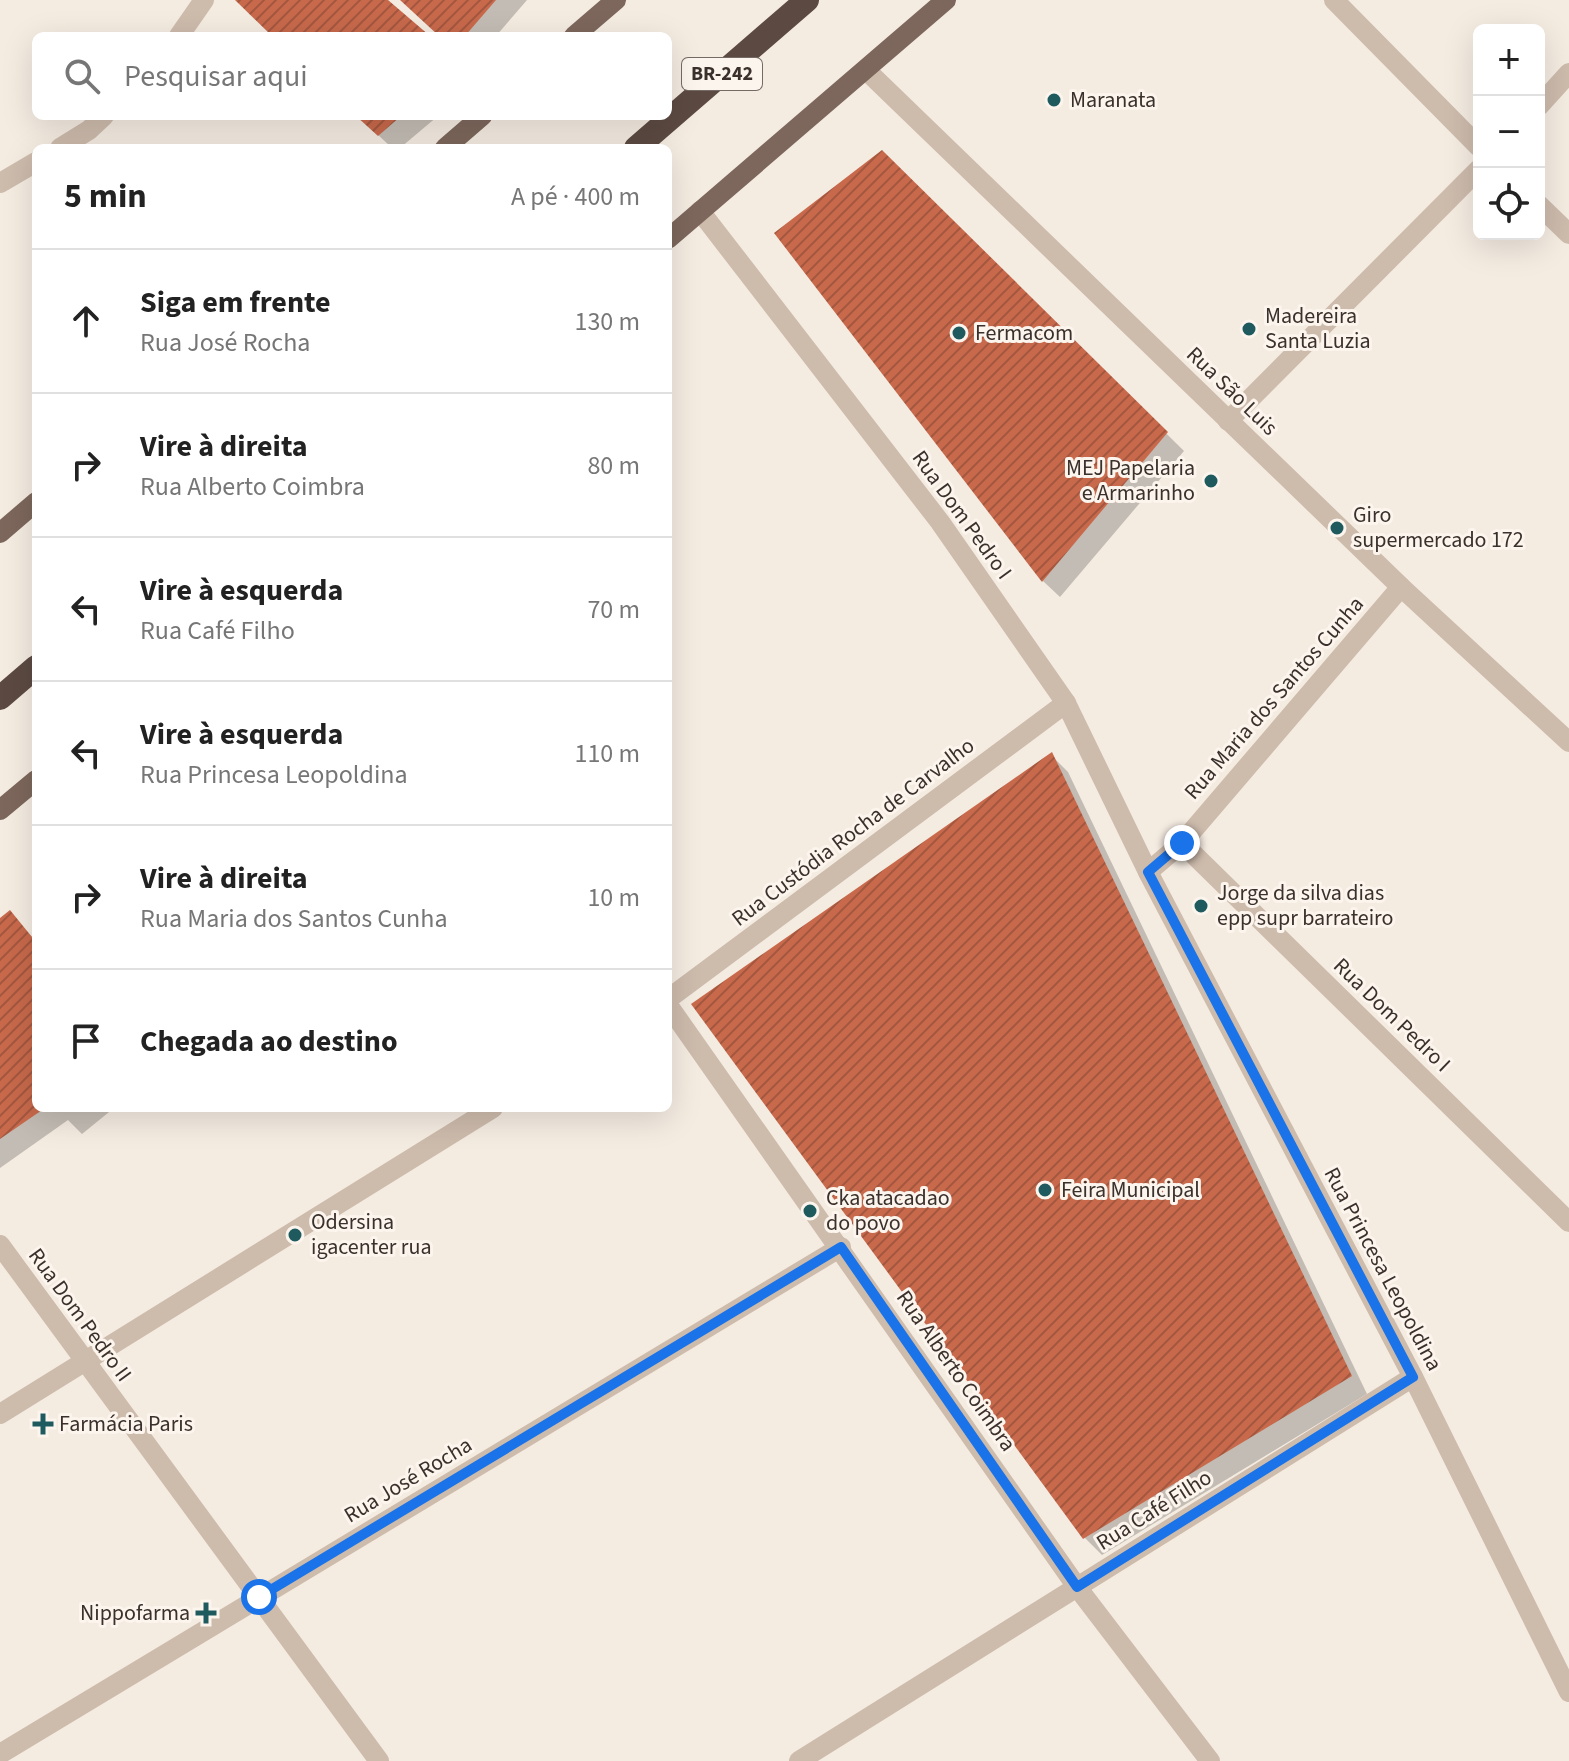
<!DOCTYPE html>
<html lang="pt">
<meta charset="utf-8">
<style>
body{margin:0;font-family:"Source Sans 3",sans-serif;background:#f2f2f2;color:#222}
.controls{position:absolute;right:24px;top:24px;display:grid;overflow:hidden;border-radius:12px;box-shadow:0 8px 32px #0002}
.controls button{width:72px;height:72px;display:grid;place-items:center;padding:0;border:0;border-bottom:2px solid #e0e0e0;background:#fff;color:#222;font:40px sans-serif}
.stop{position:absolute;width:24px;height:24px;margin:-18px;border:6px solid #1a73e8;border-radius:50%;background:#fff}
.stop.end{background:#1a73e8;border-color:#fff;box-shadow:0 2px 8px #0008}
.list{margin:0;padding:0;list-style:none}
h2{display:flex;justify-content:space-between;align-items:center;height:104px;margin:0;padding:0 32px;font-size:34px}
h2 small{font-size:26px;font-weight:400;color:#767676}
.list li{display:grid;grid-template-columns:52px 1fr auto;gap:24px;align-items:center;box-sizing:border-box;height:144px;padding:0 32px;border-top:2px solid #e0e0e0}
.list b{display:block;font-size:30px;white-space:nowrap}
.list p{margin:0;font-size:26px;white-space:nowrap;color:#767676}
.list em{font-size:26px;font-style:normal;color:#767676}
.icon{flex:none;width:44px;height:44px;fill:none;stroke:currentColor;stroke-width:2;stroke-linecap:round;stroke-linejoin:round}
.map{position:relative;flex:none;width:1569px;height:1761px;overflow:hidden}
.search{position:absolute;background:#fff;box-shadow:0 8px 32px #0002;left:32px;top:32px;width:640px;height:88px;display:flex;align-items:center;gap:20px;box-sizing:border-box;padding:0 28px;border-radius:12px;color:#767676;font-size:30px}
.panel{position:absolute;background:#fff;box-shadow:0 8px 32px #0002;left:32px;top:144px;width:640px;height:968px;border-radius:12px}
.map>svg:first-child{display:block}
</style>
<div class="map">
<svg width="1569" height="1761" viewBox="0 0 1569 1761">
<defs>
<pattern id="building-hatch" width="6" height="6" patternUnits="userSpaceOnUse" patternTransform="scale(2)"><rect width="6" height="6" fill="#c8694b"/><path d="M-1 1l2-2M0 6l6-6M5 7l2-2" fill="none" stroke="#a4573f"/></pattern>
</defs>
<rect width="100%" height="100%" fill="#f4ebe1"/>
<g fill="#0003">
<path d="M401,0H527L496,36H440Z"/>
<path d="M358,116H438L400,148H392Z"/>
<path d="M882,153L1184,451L1060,597L1043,581L776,233Z"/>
<path d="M1051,755L1068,772L1367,1394L1102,1555L1085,1538L694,1004Z"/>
<path d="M10,913L36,941V1108H114L82,1134L68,1120L0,1168V921Z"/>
</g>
<g fill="url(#building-hatch)">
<path d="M235,0H388L430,36H272Z"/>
<path d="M400,0H496L465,36H439Z"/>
<path d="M356,116H401L378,136Z"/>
<path d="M882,150L1168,432L1042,582L774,233Z"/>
<path d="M1052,752L1352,1376L1083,1539L691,1004Z"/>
<path d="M10,910L36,942V1108H45L0,1139V918Z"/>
</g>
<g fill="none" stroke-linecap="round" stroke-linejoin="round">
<g stroke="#cdbbac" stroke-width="20">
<path d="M1334,0L1479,147"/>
<path d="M179,36L204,0"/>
<path d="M866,70L1401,587L1569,742"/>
<path d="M1539,106L1569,73"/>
<path d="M60,148L89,130L104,116"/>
<path d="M0,183L36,162"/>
<path d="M1539,205L1569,234"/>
<path d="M700,211L940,522L1066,703L1148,872L1413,1377L1569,1692"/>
<path d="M1228,421L1479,169"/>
<path d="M1182,843L1569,1222"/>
<path d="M1148,872L1182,843L1401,587"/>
<path d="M668,999L1066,703"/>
<path d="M668,1005L1077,1587L1210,1761"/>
<path d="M0,1245L379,1761"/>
<path d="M0,1414L493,1108"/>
<path d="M0,1754L841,1247"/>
<path d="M799,1761L1413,1377"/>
</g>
<g stroke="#7d675c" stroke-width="20">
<path d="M574,36L616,0"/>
<path d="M445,148L482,116"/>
<path d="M668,239L946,0"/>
<path d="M0,533L36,502"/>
<path d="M0,810L36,780"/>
</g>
<g stroke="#5c4a42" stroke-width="24">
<path d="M636,148L807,0"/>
<path d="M0,698L36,667"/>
</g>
</g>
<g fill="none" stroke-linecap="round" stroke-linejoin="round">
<path stroke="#1a73e8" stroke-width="10" d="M259,1597L841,1247L1077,1587L1413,1377L1148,872L1182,843"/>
</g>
<g fill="#1f5a5e" stroke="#fbf5ee" stroke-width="3">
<circle cx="1054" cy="100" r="8"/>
<circle cx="1249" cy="329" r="8"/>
<circle cx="959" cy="333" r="8"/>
<circle cx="1211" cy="481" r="8"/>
<circle cx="1337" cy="528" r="8"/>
<circle cx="1201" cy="906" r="8"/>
<circle cx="1045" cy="1190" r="8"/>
<circle cx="810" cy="1211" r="8"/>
<circle cx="295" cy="1235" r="8"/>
<path d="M39 1412h8v8h8v8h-8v8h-8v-8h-8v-8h8z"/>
<path d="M202 1601h8v8h8v8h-8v8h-8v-8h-8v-8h8z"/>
</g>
<g text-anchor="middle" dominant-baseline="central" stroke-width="6" stroke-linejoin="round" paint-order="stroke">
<rect fill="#fbf5ee" stroke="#756b66" stroke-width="2" x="682" y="58" width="80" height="32" rx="6"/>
<g font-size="20" font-weight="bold" fill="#3b302b">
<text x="722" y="74">BR-242</text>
</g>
<g font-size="22" fill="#3b302b" stroke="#fbf5ee" text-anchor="start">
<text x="1070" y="100">Maranata</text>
<text x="1265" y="316">Madereira<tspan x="1265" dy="25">Santa Luzia</tspan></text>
<text x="975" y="333">Fermacom</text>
<text x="1195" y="468" text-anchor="end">MEJ Papelaria<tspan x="1195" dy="25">e Armarinho</tspan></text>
<text x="1353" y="515">Giro<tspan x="1353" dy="25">supermercado 172</tspan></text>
<text x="1217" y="893">Jorge da silva dias<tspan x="1217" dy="25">epp supr barrateiro</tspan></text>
<text x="1061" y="1190">Feira Municipal</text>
<text x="826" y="1198">Cka atacadao<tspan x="826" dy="25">do povo</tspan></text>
<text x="311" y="1222">Odersina<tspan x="311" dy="25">igacenter rua</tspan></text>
<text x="59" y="1424">Farmácia Paris</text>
<text x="190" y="1613" text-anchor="end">Nippofarma</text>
</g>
<g font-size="22" fill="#3b302b" stroke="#fbf5ee">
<text transform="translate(1232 391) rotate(44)">Rua São Luis</text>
<text transform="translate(962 515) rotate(54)">Rua Dom Pedro I</text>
<text transform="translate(1274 698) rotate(-49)">Rua Maria dos Santos Cunha</text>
<text transform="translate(853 832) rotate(-37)">Rua Custódia Rocha de Carvalho</text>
<text transform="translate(1392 1015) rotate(44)">Rua Dom Pedro I</text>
<text transform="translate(1383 1269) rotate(62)">Rua Princesa Leopoldina</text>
<text transform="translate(80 1315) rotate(54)">Rua Dom Pedro II</text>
<text transform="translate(956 1371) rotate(55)">Rua Alberto Coimbra</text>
<text transform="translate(408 1480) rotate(-31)">Rua José Rocha</text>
<text transform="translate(1154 1510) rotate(-32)">Rua Café Filho</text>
</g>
</g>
</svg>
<div class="controls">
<button>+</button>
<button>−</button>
<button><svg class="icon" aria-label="locate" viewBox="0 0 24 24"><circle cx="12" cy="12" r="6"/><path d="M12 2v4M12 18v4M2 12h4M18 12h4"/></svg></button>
</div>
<div class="stop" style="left:259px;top:1597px"></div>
<div class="stop end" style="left:1182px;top:843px"></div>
<div class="search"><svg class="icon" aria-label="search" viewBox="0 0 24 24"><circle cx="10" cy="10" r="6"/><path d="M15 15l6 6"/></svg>Pesquisar aqui</div>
<section class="panel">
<h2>5 min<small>A pé · 400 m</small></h2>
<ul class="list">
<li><svg class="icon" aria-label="ahead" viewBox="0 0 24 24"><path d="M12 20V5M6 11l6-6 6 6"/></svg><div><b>Siga em frente</b><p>Rua José Rocha</p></div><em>130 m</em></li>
<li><svg class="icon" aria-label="right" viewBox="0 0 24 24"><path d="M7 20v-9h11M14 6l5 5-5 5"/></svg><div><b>Vire à direita</b><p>Rua Alberto Coimbra</p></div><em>80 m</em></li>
<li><svg class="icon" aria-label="left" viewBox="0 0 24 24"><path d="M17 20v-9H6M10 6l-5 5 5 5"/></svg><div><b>Vire à esquerda</b><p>Rua Café Filho</p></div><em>70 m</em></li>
<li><svg class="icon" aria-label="left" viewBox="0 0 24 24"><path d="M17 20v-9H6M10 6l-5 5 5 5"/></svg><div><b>Vire à esquerda</b><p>Rua Princesa Leopoldina</p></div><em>110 m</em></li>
<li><svg class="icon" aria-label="right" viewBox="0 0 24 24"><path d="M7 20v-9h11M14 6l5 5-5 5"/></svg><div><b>Vire à direita</b><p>Rua Maria dos Santos Cunha</p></div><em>10 m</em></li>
<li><svg class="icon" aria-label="arrive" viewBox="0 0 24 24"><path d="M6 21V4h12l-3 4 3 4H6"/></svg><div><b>Chegada ao destino</b></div></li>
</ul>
</section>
</div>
